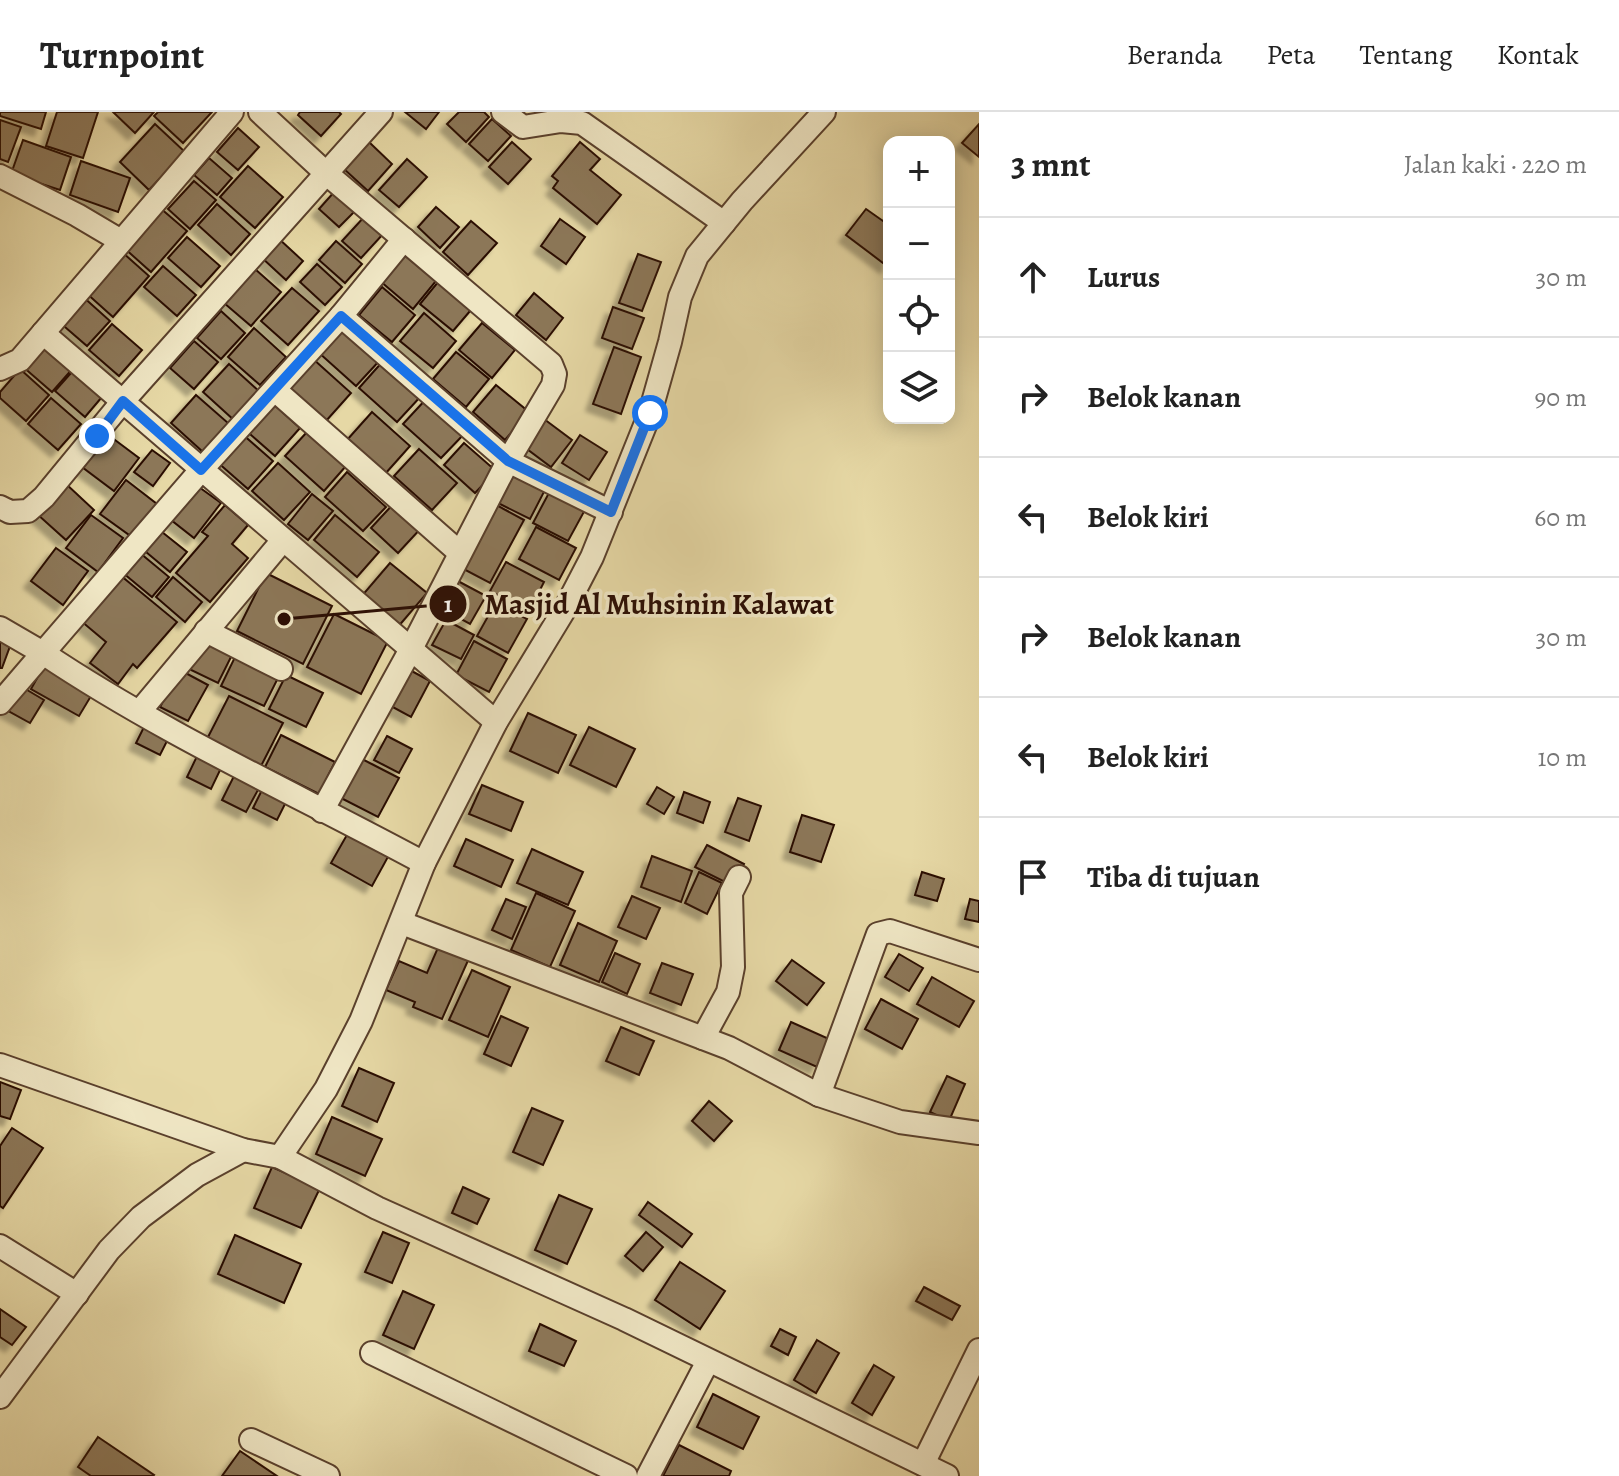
<!DOCTYPE html>
<html lang="id">
<meta charset="utf-8">
<style>
body{margin:0;font-family:Alegreya,serif;background:#f2f2f2;color:#222}
.controls{position:absolute;right:24px;top:24px;display:grid;overflow:hidden;border-radius:16px;box-shadow:0 4px 20px #0003}
.controls button{width:72px;height:72px;display:grid;place-items:center;padding:0;border:0;border-bottom:2px solid #e0e0e0;background:#fff;color:#222;font:40px sans-serif}
.stop{position:absolute;width:24px;height:24px;margin:-18px;border:6px solid #1a73e8;border-radius:50%;background:#fff}
.stop.end{background:#1a73e8;border-color:#fff;box-shadow:0 2px 8px #0008}
.list{margin:0;padding:0;list-style:none}
h2{display:flex;justify-content:space-between;align-items:center;height:104px;margin:0;padding:0 32px;font-size:34px}
h2 small{font-size:26px;font-weight:400;color:#767676}
.list li{display:grid;grid-template-columns:52px 1fr auto;gap:24px;align-items:center;box-sizing:border-box;height:120px;padding:0 32px;border-top:2px solid #e0e0e0}
.list b{display:block;font-size:30px;white-space:nowrap}
.list em{font-size:26px;font-style:normal;color:#767676}
.icon{flex:none;width:44px;height:44px;fill:none;stroke:currentColor;stroke-width:2;stroke-linecap:round;stroke-linejoin:round}
.map{position:relative;flex:none;width:979px;height:1364px;overflow:hidden}
header{display:flex;align-items:center;gap:48px;box-sizing:border-box;height:112px;padding:0 40px;background:#fff;border-bottom:2px solid #e0e0e0}
header strong{font-size:38px}
nav{display:flex;gap:44px;margin-inline-start:auto;font-size:28px}
main{display:flex}
aside{flex:1;background:#fff}
.map>svg:first-child{display:block}
</style>
<header>
<strong>Turnpoint</strong>
<nav><a>Beranda</a><a>Peta</a><a>Tentang</a><a>Kontak</a></nav>
</header>
<main>
<div class="map">
<svg width="979" height="1364" viewBox="0 0 979 1364">
<defs>
<filter id="shadow"><feDropShadow dx="-7" dy="7" stdDeviation="2" flood-color="#0004"/></filter>
</defs>
<rect width="100%" height="100%" fill="#e6d8a5"/>
<filter id="stains"><feTurbulence type="fractalNoise" baseFrequency=".0025" numOctaves="4"/><feColorMatrix values="0 0 0 0 .2 0 0 0 0 .09 0 0 0 0 .02 0 0 0 .5 -.17"/></filter>
<radialGradient id="worn" r=".72"><stop offset=".6" stop-color="#630" stop-opacity="0"/><stop offset="1" stop-color="#630" stop-opacity=".3"/></radialGradient>
<g fill="#8c7758" stroke="#2b0e04" stroke-width="2" filter="url(#shadow)">
<path d="M0,0H46L41,17L0,4Z"/>
<path d="M57,0H98L83,46L46,34Z"/>
<path d="M113,0H154L135,21Z"/>
<path d="M158,0H212L183,31L154,4Z"/>
<path d="M300,0H339L341,2L321,24L298,3Z"/>
<path d="M405,0H439L426,17Z"/>
<path d="M459,0H484L489,5L466,30L447,12Z"/>
<path d="M492,7L511,24L488,49L469,32Z"/>
<path d="M0,8L21,15L8,50L0,47Z"/>
<path d="M155,12L185,40L149,78L120,50Z"/>
<path d="M979,12V45L962,31Z"/>
<path d="M238,16L259,35L238,58L217,40Z"/>
<path d="M23,28L71,45L60,78L11,62Z"/>
<path d="M369,30L392,52L368,79L344,57Z"/>
<path d="M512,30L531,47L508,72L489,55Z"/>
<path d="M580,30L600,47L590,58L621,83L597,112L553,76L558,69L552,64Z"/>
<path d="M209,46L232,66L217,83L194,63Z"/>
<path d="M407,47L427,65L399,95L379,78Z"/>
<path d="M81,49L130,66L118,100L70,83Z"/>
<path d="M248,54L283,85L255,116L220,85Z"/>
<path d="M194,69L216,88L190,117L168,97Z"/>
<path d="M335,79L356,98L339,115L319,97Z"/>
<path d="M217,92L250,122L231,143L198,113Z"/>
<path d="M159,95L187,119L151,160L123,135Z"/>
<path d="M436,95L459,115L440,136L418,115Z"/>
<path d="M866,97L883,109L889,102V151L887,154L846,123Z"/>
<path d="M365,104L384,121L361,146L342,129Z"/>
<path d="M560,107L585,125L566,152L541,134Z"/>
<path d="M471,109L497,131L468,163L443,140Z"/>
<path d="M187,125L220,154L201,175L168,146Z"/>
<path d="M278,126L303,149L286,168L261,145Z"/>
<path d="M336,129L362,152L345,171L319,148Z"/>
<path d="M122,140L149,164L113,205L85,180Z"/>
<path d="M403,142L436,169L413,197L380,169Z"/>
<path d="M638,142L661,150L642,199L619,191Z"/>
<path d="M317,152L342,175L325,193L300,170Z"/>
<path d="M163,154L196,183L177,204L144,175Z"/>
<path d="M255,157L281,180L251,214L224,191Z"/>
<path d="M443,164L476,192L453,219L420,192Z"/>
<path d="M382,175L415,203L392,230L359,203Z"/>
<path d="M292,176L319,199L288,233L261,209Z"/>
<path d="M534,181L563,206L546,228L516,203Z"/>
<path d="M81,183L110,209L87,234L58,209Z"/>
<path d="M613,195L644,206L632,237L602,226Z"/>
<path d="M221,199L245,221L221,247L197,226Z"/>
<path d="M424,201L456,229L433,256L400,229Z"/>
<path d="M482,211L515,238L492,266L459,238Z"/>
<path d="M112,212L142,238L119,264L89,238Z"/>
<path d="M343,213L381,247L356,274L318,240Z"/>
<path d="M254,216L286,245L260,273L228,245Z"/>
<path d="M45,228L75,254L52,280L22,254Z"/>
<path d="M194,229L218,250L194,277L170,256Z"/>
<path d="M614,235L641,245L621,302L593,292Z"/>
<path d="M456,240L489,267L466,295L433,267Z"/>
<path d="M312,246L351,281L326,309L287,274Z"/>
<path d="M384,248L422,283L397,310L359,276Z"/>
<path d="M229,252L261,281L235,309L203,280Z"/>
<path d="M78,253L107,279L85,305L55,279Z"/>
<path d="M20,257L49,283L26,309L0,286V280Z"/>
<path d="M496,273L529,300L505,328L473,300Z"/>
<path d="M196,283L228,311L203,340L171,311Z"/>
<path d="M428,285L466,320L441,346L403,312Z"/>
<path d="M51,286L81,312L58,338L28,312Z"/>
<path d="M268,287L300,316L275,344L243,316Z"/>
<path d="M372,300L410,334L385,362L347,328Z"/>
<path d="M544,307L572,328L551,355L523,334Z"/>
<path d="M307,320L346,354L324,379L285,344Z"/>
<path d="M241,321L273,349L248,377L216,349Z"/>
<path d="M107,322L139,346L114,379L82,355Z"/>
<path d="M580,323L607,340L589,368L562,351Z"/>
<path d="M464,331L496,359L475,381L444,353Z"/>
<path d="M419,337L457,371L432,398L394,364Z"/>
<path d="M152,338L170,351L153,374L134,360Z"/>
<path d="M278,351L310,380L284,408L252,379Z"/>
<path d="M512,355L547,374L530,407L494,389Z"/>
<path d="M347,360L386,395L363,419L325,385Z"/>
<path d="M126,368L157,392L132,425L100,402Z"/>
<path d="M192,370L221,391L194,426L166,404Z"/>
<path d="M65,371L94,398L66,428L37,402Z"/>
<path d="M551,377L586,396L568,429L533,411Z"/>
<path d="M312,382L333,399L308,428L288,412Z"/>
<path d="M396,389L423,414L398,441L371,416Z"/>
<path d="M489,389L524,408L490,471L456,453Z"/>
<path d="M225,393L248,413L232,432L248,446L210,490L176,461L208,424L202,420Z"/>
<path d="M91,403L123,426L98,460L66,436Z"/>
<path d="M335,403L379,440L357,465L314,428Z"/>
<path d="M536,415L576,436L559,468L519,447Z"/>
<path d="M157,416L187,440L170,460L140,435Z"/>
<path d="M56,436L88,459L63,493L31,469Z"/>
<path d="M140,441L169,465L152,485L123,461Z"/>
<path d="M506,450L544,470L529,500L490,479Z"/>
<path d="M390,451L427,481L397,516L360,486Z"/>
<path d="M266,461L332,494L303,552L237,519Z"/>
<path d="M120,463L177,510L137,556L133,552L118,572L90,551L106,530L81,509Z"/>
<path d="M173,465L202,490L185,510L156,485Z"/>
<path d="M456,468L486,484L470,512L441,496Z"/>
<path d="M496,490L527,507L508,541L477,524Z"/>
<path d="M334,502L388,529L361,582L307,555Z"/>
<path d="M446,508L474,523L461,547L432,533Z"/>
<path d="M0,521L13,526L2,556H0Z"/>
<path d="M200,528L232,543L218,571L187,556Z"/>
<path d="M474,529L507,547L489,580L456,563Z"/>
<path d="M235,545L278,566L264,594L221,574Z"/>
<path d="M45,552L94,579L79,604L31,577Z"/>
<path d="M408,557L430,569L411,605L389,593Z"/>
<path d="M180,558L208,573L188,609L160,595Z"/>
<path d="M286,563L323,581L306,615L269,597Z"/>
<path d="M17,572L44,588L30,611L3,596Z"/>
<path d="M229,584L283,611L261,654L207,627Z"/>
<path d="M528,601L576,623L558,661L510,639Z"/>
<path d="M148,607L172,619L160,643L136,631Z"/>
<path d="M589,615L635,637L616,675L570,653Z"/>
<path d="M281,623L335,650L319,682L265,655Z"/>
<path d="M387,624L412,637L399,661L374,648Z"/>
<path d="M199,640L223,652L211,677L187,665Z"/>
<path d="M362,647L399,666L378,705L341,686Z"/>
<path d="M234,664L259,676L246,700L222,688Z"/>
<path d="M265,672L289,684L277,708L253,696Z"/>
<path d="M482,673L523,690L511,719L469,702Z"/>
<path d="M657,675L674,685L664,702L647,692Z"/>
<path d="M684,680L710,690L703,711L677,701Z"/>
<path d="M738,686L761,694L749,729L725,720Z"/>
<path d="M802,703L834,713L821,750L790,740Z"/>
<path d="M348,721L389,743L372,774L331,751Z"/>
<path d="M466,727L513,748L501,775L454,754Z"/>
<path d="M707,733L744,752L733,774L695,755Z"/>
<path d="M532,737L583,760L568,793L517,771Z"/>
<path d="M652,744L692,759L681,790L641,775Z"/>
<path d="M699,760L722,771L707,802L685,791Z"/>
<path d="M922,760L944,767L937,789L915,783Z"/>
<path d="M536,781L575,799L550,855L511,838Z"/>
<path d="M632,784L660,796L646,827L618,815Z"/>
<path d="M506,787L526,795L512,827L492,818Z"/>
<path d="M970,787L979,789V810L965,807Z"/>
<path d="M578,811L617,829L599,870L560,853Z"/>
<path d="M440,831L470,844L442,907L413,895L415,890L386,878L399,849L427,861Z"/>
<path d="M615,841L640,852L627,882L602,870Z"/>
<path d="M899,842L923,856L909,879L885,865Z"/>
<path d="M792,848L824,871L807,893L776,869Z"/>
<path d="M662,851L693,862L681,893L650,881Z"/>
<path d="M472,858L510,875L488,925L449,908Z"/>
<path d="M932,865L974,889L959,915L917,892Z"/>
<path d="M881,887L918,907L902,937L865,917Z"/>
<path d="M501,904L528,916L511,954L484,942Z"/>
<path d="M791,910L829,927L817,955L779,938Z"/>
<path d="M621,915L654,929L639,963L606,949Z"/>
<path d="M359,956L394,971L377,1010L342,994Z"/>
<path d="M947,964L965,972L949,1009L930,1000Z"/>
<path d="M0,970L21,978L10,1007L0,1004Z"/>
<path d="M709,989L732,1009L714,1029L692,1009Z"/>
<path d="M532,996L563,1009L543,1053L513,1040Z"/>
<path d="M332,1005L382,1027L365,1064L316,1042Z"/>
<path d="M12,1016L43,1036L3,1096L0,1094V1034Z"/>
<path d="M272,1055L320,1076L301,1116L254,1096Z"/>
<path d="M463,1075L489,1087L477,1112L452,1101Z"/>
<path d="M559,1083L592,1097L567,1152L535,1138Z"/>
<path d="M648,1090L692,1122L682,1135L639,1103Z"/>
<path d="M383,1120L409,1131L392,1171L365,1160Z"/>
<path d="M646,1120L663,1135L643,1159L625,1144Z"/>
<path d="M235,1123L301,1152L284,1191L218,1162Z"/>
<path d="M680,1150L725,1179L700,1217L655,1188Z"/>
<path d="M924,1175L960,1194L952,1208L916,1189Z"/>
<path d="M403,1179L434,1193L414,1237L383,1223Z"/>
<path d="M0,1197L26,1215L12,1233L0,1225Z"/>
<path d="M540,1212L576,1229L564,1254L529,1239Z"/>
<path d="M780,1217L796,1225L788,1243L771,1234Z"/>
<path d="M817,1228L839,1241L816,1281L794,1268Z"/>
<path d="M874,1253L894,1265L872,1303L852,1291Z"/>
<path d="M713,1282L759,1305L743,1337L697,1315Z"/>
<path d="M98,1325L154,1363L153,1364H91L78,1355Z"/>
<path d="M679,1333L731,1359L729,1364H663Z"/>
<path d="M240,1339L277,1364H222Z"/>
</g>
<g fill="none" stroke-linecap="round" stroke-linejoin="round">
<defs>
<g id="street">
<path d="M503,0L523,15L561,9L582,11L724,111"/>
<path d="M0,64L77,103L121,129"/>
<path d="M341,204L404,127"/>
<path d="M43,221L496,610"/>
<path d="M0,257L20,248L232,0"/>
<path d="M275,278L460,441"/>
<path d="M0,395L10,400L28,399L44,385L123,289L381,0"/>
<path d="M0,516L43,541L201,358L341,204L508,349L553,273L555,262L551,252L327,62L260,0"/>
<path d="M206,519L281,557"/>
<path d="M0,591L43,541C162,621 298,683 424,751"/>
<path d="M140,599L283,428"/>
<path d="M322,699L411,537L508,349L611,400"/>
<path d="M402,811L729,936L819,983L900,1010L979,1021"/>
<path d="M703,926L728,880L733,855L731,781L739,765"/>
<path d="M0,953L243,1038L280,1045L377,1096L624,1207L947,1364"/>
<path d="M819,983L878,822L890,819L979,848"/>
<path d="M280,1045L326,977L361,909L424,751L496,610L566,495L592,445L650,301L670,230L680,185L697,144L742,89L824,0"/>
<path d="M0,1134L77,1182"/>
<path d="M372,1241L626,1364"/>
<path d="M0,1285L109,1138L141,1105L197,1063L243,1038"/>
<path d="M251,1328L328,1364"/>
<path d="M923,1352L979,1238"/>
<path d="M648,1364L708,1249"/>
</g>
</defs>
<use href="#street" stroke="#5a402c" stroke-width="26"/>
<use href="#street" stroke="#efe6c4" stroke-width="22"/>
</g>
<g fill="none" stroke-linecap="round" stroke-linejoin="round">
<path stroke="#1a73e8" stroke-width="10" d="M97,324L123,289L201,358L341,204L508,349L611,400L650,301"/>
</g>
<path fill="none" stroke="#2b0e04" stroke-width="3" d="M284 507L448 492"/>
<g fill="#2b0e04" stroke="#efe6c4" stroke-width="3">
<circle cx="284" cy="507" r="8"/>
<circle cx="448" cy="492" r="20"/>
</g>
<g font-size="24" text-anchor="middle" font-weight="bold" fill="#fff">
<text x="448" y="500">1</text>
</g>
<g font-size="30" text-anchor="middle" font-weight="bold" fill="#2b0e04" stroke="#efe6c4" stroke-width="7" stroke-linejoin="round" paint-order="stroke">
<text x="659" y="502">Masjid Al Muhsinin Kalawat</text>
</g>
<rect width="100%" height="100%" filter="url(#stains)"/>
<rect width="100%" height="100%" fill="url(#worn)"/>
</svg>
<div class="controls">
<button>+</button>
<button>−</button>
<button><svg class="icon" aria-label="locate" viewBox="0 0 24 24"><circle cx="12" cy="12" r="6"/><path d="M12 2v4M12 18v4M2 12h4M18 12h4"/></svg></button>
<button><svg class="icon" aria-label="layers" viewBox="0 0 24 24"><path d="M12 4l9 5-9 5-9-5zM3 14l9 5 9-5"/></svg></button>
</div>
<div class="stop" style="left:650px;top:301px"></div>
<div class="stop end" style="left:97px;top:324px"></div>
</div>
<aside>
<h2>3 mnt<small>Jalan kaki · 220 m</small></h2>
<ul class="list">
<li><svg class="icon" aria-label="ahead" viewBox="0 0 24 24"><path d="M12 20V5M6 11l6-6 6 6"/></svg><div><b>Lurus</b></div><em>30 m</em></li>
<li><svg class="icon" aria-label="right" viewBox="0 0 24 24"><path d="M7 20v-9h11M14 6l5 5-5 5"/></svg><div><b>Belok kanan</b></div><em>90 m</em></li>
<li><svg class="icon" aria-label="left" viewBox="0 0 24 24"><path d="M17 20v-9H6M10 6l-5 5 5 5"/></svg><div><b>Belok kiri</b></div><em>60 m</em></li>
<li><svg class="icon" aria-label="right" viewBox="0 0 24 24"><path d="M7 20v-9h11M14 6l5 5-5 5"/></svg><div><b>Belok kanan</b></div><em>30 m</em></li>
<li><svg class="icon" aria-label="left" viewBox="0 0 24 24"><path d="M17 20v-9H6M10 6l-5 5 5 5"/></svg><div><b>Belok kiri</b></div><em>10 m</em></li>
<li><svg class="icon" aria-label="arrive" viewBox="0 0 24 24"><path d="M6 21V4h12l-3 4 3 4H6"/></svg><div><b>Tiba di tujuan</b></div></li>
</ul>
</aside>
</main>
